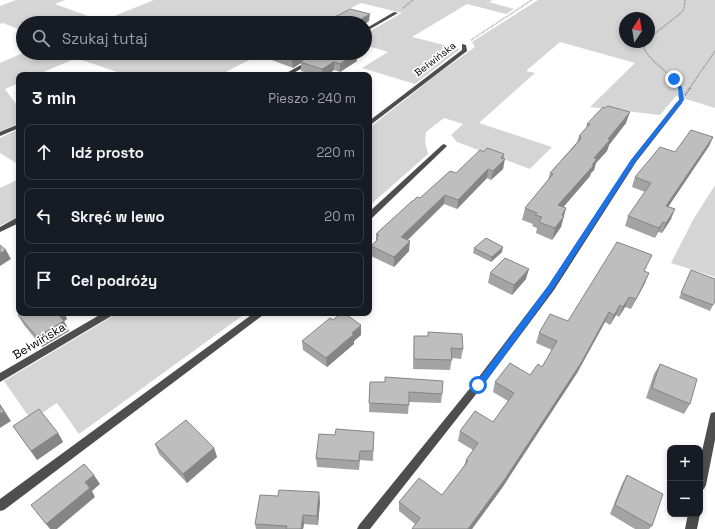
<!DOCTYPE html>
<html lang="pl">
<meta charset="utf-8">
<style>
body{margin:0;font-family:"Space Grotesk",sans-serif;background:#242831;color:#f1f3f6}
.controls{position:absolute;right:12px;bottom:12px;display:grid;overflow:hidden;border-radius:8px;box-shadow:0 2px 6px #0003}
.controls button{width:36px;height:36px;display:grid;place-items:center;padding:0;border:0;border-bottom:1px solid #363941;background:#171b24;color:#f1f3f6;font:20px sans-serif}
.compass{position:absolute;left:619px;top:12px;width:36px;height:36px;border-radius:50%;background:#171b24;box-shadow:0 2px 6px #0003;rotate:12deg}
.stop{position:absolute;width:12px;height:12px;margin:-9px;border:3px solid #1a73e8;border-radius:50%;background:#fff}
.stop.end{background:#1a73e8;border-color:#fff;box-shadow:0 1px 4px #0008}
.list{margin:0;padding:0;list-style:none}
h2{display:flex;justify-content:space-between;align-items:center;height:52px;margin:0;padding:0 16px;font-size:17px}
h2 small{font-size:13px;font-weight:400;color:#9ea1a6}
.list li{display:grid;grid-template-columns:26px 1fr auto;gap:12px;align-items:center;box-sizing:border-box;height:56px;margin:0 8px 8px;padding:0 8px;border:1px solid #363941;border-radius:8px}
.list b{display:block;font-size:15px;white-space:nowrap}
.list em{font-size:13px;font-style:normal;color:#9ea1a6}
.icon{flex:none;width:22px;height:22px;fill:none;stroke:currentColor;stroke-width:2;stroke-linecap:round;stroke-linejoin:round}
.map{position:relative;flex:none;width:715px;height:529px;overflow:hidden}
.search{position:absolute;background:#171b24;box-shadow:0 2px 6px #0003;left:16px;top:16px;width:356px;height:44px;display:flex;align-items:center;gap:10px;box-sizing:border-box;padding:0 14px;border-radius:22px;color:#9ea1a6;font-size:15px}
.panel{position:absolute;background:#171b24;box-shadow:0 2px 6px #0003;left:16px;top:72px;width:356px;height:244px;border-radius:8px}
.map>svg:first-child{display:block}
</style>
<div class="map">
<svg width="715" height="529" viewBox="0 0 715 529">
<rect width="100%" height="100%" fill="#fff"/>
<g fill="#d5d5d5" fill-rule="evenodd">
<path d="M16,0H65L55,4L102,21L154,0H493L489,2L514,9L506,14L467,4L412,37L460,49L415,84L362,68L388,52L365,45V34L402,13L361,3L321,23H23V31L3,23L0,24V6Z"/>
<path d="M538,0H715V108L676,96L660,115L590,107L635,63L560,42L526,71L535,73L479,123L552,147L530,169L457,142L451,135L463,124L444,118L426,132L425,142L428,154L369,206V128L440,72L475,47L472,42ZM625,18H649V42H625Z"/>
<path d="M23,53H263L220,75H122L123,74L76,58L37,75H19V83L5,89L19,108V123L0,132V63Z"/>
<path d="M19,129V165L0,153V138Z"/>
<path d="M19,179V216L0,226V188Z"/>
<path d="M715,185V277L671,263L693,220Z"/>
<path d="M118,313H246L79,434L57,403L31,420L4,381Z"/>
</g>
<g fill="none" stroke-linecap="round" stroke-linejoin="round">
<g stroke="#707070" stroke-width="1.5" stroke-dasharray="0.5 1" stroke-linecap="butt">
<path d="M403,8L413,0"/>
<path d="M649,38L681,13L684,9L685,0"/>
<path d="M471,40L532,0"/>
<path d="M646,42L644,48C649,62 671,71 679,89"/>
<path d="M689,89L715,51"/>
</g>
<g stroke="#707070" stroke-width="2" stroke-dasharray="1 1.5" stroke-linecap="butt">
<path d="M679,88L681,95"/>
<path d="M685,95L690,88"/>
</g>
<path fill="#4e4e4e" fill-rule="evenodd" d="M19,124V128L0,136V132Z"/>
<g fill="#4e4e4e" fill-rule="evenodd">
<path d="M394,12L398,13L365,32V29Z"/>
<path d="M462,44L466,45L467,51L369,126V121L462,50Z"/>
<path d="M322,53H329L290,75H283Z"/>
<path d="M679,101L682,103L636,162L554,290L481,388L370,529H357L359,525L475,382L548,286L631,160L677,102Z"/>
<path d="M444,144L447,146L446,147L372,218H369V212L442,145Z"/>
<path d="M16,218H19V223L0,232V227Z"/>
<path d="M103,313H114L113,315L0,382V373Z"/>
<path d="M254,313H264L263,315L4,510L0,511V499Z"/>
<path d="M715,412V440L706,485L704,489L700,490V460L710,416L711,413Z"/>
<path d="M688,514H700L697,529H685Z"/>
</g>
</g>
<g fill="#a3a3a3">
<path d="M268,53H357V61L340,72L334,70L327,75H314L301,71V63L293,68L269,59Z"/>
<path d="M626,123L609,145L607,151L596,163L594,170L591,173L590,176L563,207L566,208L561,227L552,240L536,233L537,228L532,226L533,224L522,220L525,208L548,180L550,173L577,142L579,136L586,128L587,124Z"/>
<path d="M713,137L709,146L668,207L671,219L662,233L658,232L655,238L625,226L628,216L645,192L632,187L635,177L675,152Z"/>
<path d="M504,159L503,169L491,180L487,178L457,209L444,204L408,240L409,251L394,267L371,256V246L376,242V234L413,201L420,198L456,173Z"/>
<path d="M474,248L502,252L491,262L473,253Z"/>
<path d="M647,265L644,271L645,283L631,309L625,307L619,317L616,315L610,325L605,322L577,373L502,488L472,529H412L415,524L399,511V502L442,495L464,466L466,460L473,450L458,441L460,431L493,422L508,401L493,392L495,382L530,375L542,367L552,350L536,343L539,333L568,321Z"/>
<path d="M691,270L713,305L710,311L679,298Z"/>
<path d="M490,273L526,279L512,295L488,283Z"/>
<path d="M22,313H64L67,319L64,321L69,331L42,347L24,325L18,315Z"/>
<path d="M333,320L361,335L354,341V344L327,367L303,350L302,341Z"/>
<path d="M428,332L463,349L461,359L452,358L450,370L413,369L414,336H428Z"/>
<path d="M660,364L690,404L684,414L646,398L654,374Z"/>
<path d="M370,382L442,394L441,403L409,402L408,414L369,412Z"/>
<path d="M13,426L58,433L63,442L37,460Z"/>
<path d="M374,432L373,461L360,460L359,470L317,467L316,458L335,435Z"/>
<path d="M155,444L214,448L217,457L187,483L159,454Z"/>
<path d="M627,475L652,526L649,529H635L610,514L622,484Z"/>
<path d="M320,501L318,525L304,524L303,529H256L255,524Z"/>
</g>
<g fill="#858585">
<path d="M370,14L369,21L365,24V23H354Z"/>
<path d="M305,53H319L300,62L301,63L293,68L292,60Z"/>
<path d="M357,53V61L340,72V64Z"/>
<path d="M334,62V70L327,75H322V69Z"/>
<path d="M630,112L626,123L609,145L607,151L596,163L594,170L591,173L590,176L555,217L558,205L608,139Z"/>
<path d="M713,137L709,146L662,216L666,206Z"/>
<path d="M504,154L503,161L505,159L503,169L491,180L493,171L501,158Z"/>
<path d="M488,169L487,178L457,209L458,200Z"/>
<path d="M445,195L444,204L400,247L401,237Z"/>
<path d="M566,208L561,227L552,240L555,228L562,215Z"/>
<path d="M675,209L671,219L662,233L666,223Z"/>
<path d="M663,222L655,238L659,228Z"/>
<path d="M410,241L409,251L394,267V257Z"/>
<path d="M503,247L502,252L491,262L492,257Z"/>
<path d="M6,250L11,259L0,266V253Z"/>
<path d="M529,269L526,279L512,295L514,285Z"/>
<path d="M649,273L645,283L631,309Z"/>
<path d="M629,297L625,307L619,317L623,307Z"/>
<path d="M620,305L616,315L610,325L614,315Z"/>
<path d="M609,312L605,322L577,373L502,488L472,529H468Z"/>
<path d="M57,313H64L67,319L61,323Z"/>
<path d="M64,321L69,331L42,347L37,337Z"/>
<path d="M361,325V335L354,341V344L327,367L326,358L352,333Z"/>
<path d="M0,404L11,421L0,428Z"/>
<path d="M58,433L63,442L37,460L31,451Z"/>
<path d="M214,448L217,457L187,483L183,474Z"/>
<path d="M94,475L100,484L92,491L95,497L57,529H50L46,524L85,482Z"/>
<path d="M319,492L320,501L318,525L317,516Z"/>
<path d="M303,515L304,524L303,529H301Z"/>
</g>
<g fill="#bebebe" stroke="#858585">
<path d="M350,9L370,14L354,23H323Z"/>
<path d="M272,53H305L292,60Z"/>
<path d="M316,53H356L340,64L334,62L322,69L300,62Z"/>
<path d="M608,106L630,112L608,139L610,140L594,158L597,159L592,165H594L558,205L566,208L562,215L564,216L555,228L539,222L542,217L535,215L537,213L525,208L553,174L550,173L580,140L581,137L579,136L590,124H587L603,107L605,108Z"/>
<path d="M691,130L713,137L666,206L675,209L666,223L663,222L659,228L628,216L651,183L635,177L660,147L675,152Z"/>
<path d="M487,148L504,154L501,158L505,159L493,171L488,169L458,200L445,195L401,237L410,241L394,257L371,246L378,239L376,238L379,235L376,234L412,201H413L417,197L420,198L450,171L456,173L480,150L484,152Z"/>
<path d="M486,238L503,247L492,257L474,248Z"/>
<path d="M617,242L652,255L644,271L649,273L636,299L629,297L623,307L620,305L614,315L609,312L581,363L505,479L468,529H412L420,518L399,502L419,478L442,495L468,461L466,460L478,443L460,431L475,411L493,422L514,393L495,382L510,363L530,375L538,364L542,367L557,341L539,333L550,314L568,321Z"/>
<path d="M0,245L6,250L0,253Z"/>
<path d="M505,258L529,269L514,285L490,273Z"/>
<path d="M691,270L715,279V301L713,305L681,293Z"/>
<path d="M22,313H57L64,321L37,337L18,315Z"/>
<path d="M341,313H344L361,325L352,333L354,334L326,358L302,341L330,318L333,320Z"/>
<path d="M428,332L462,334L463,349L451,348L452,360L414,359V336H428Z"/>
<path d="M660,364L697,379L690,404L652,388Z"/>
<path d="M385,377L443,381L442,394L409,392V405L369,403L370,382H385Z"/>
<path d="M0,405L4,412L0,414Z"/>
<path d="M39,409L58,433L31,451L13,426Z"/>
<path d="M186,420L214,448L183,474L155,444Z"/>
<path d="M336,429L374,432L373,451H360L359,461L316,458L319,434L335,435Z"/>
<path d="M84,464L94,475L85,482L90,488L46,524L31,505Z"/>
<path d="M627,475L663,494L652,526L615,505Z"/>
<path d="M279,490L319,492L317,516L303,515L301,529H286L287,526L255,524L260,495L278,496Z"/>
</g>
<path fill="#1a73e8" d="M674,78L682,87L684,100L635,162L553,289L481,388H476V383L548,286L631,160L679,100L678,87L672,79Z"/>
<g text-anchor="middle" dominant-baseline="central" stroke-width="3.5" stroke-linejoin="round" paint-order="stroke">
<g font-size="10" fill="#000" stroke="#fff">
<text transform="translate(435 59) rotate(-38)">Bełwińska</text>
</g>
<g font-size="12" fill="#000" stroke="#fff">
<text transform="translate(39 341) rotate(-31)">Bełwińska</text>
</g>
</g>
</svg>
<div class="controls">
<button>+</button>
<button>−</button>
</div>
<svg class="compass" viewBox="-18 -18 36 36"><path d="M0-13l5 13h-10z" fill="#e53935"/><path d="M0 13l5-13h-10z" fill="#9ea1a6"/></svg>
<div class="stop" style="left:478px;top:385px"></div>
<div class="stop end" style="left:674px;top:79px"></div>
<div class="search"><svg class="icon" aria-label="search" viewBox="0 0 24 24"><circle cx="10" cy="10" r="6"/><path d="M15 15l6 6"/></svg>Szukaj tutaj</div>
<section class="panel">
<h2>3 min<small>Pieszo · 240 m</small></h2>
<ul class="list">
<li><svg class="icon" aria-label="ahead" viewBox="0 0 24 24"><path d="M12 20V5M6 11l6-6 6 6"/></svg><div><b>Idź prosto</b></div><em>220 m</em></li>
<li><svg class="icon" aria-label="left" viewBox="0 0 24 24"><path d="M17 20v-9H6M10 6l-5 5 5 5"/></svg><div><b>Skręć w lewo</b></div><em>20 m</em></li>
<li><svg class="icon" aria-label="arrive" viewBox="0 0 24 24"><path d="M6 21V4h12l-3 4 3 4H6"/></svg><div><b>Cel podróży</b></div></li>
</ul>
</section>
</div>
